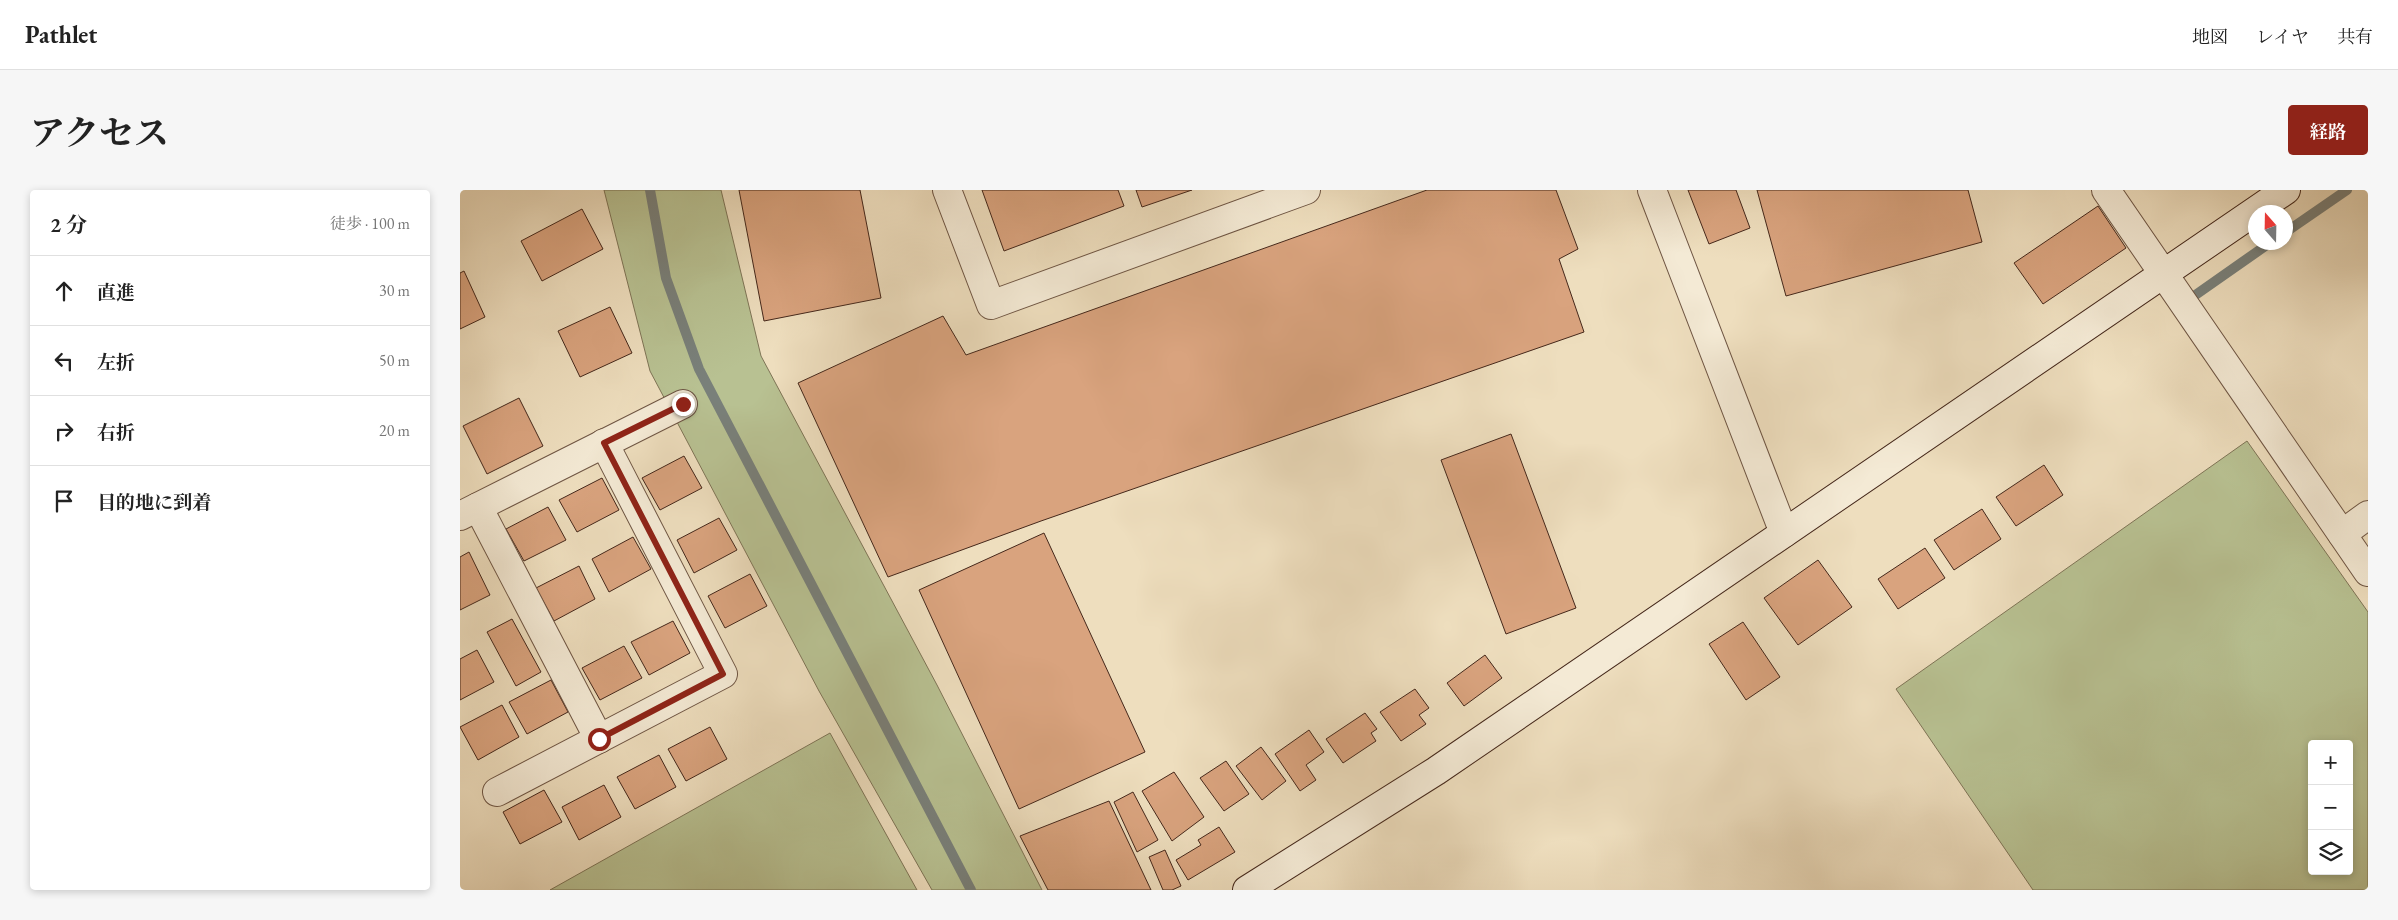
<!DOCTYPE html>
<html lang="ja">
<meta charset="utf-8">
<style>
body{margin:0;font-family:"EB Garamond","Noto Serif JP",serif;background:#f6f6f6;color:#222}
.controls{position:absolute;right:15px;bottom:15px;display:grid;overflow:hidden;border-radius:5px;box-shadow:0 2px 8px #0003}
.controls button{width:45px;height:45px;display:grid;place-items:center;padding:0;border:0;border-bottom:1px solid #e0e0e0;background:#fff;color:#222;font:25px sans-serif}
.compass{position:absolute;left:1788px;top:15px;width:45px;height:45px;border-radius:50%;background:#fff;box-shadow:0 2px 8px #0003;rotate:340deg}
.stop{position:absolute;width:15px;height:15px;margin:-11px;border:4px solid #8f2418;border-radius:50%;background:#fff}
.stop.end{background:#8f2418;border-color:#fff;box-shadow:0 1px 5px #0008}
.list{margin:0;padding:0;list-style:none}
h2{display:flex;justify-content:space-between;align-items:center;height:65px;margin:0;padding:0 20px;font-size:21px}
h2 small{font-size:16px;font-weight:400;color:#767676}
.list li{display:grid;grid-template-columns:32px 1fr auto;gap:15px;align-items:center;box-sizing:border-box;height:70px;padding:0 20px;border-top:1px solid #e0e0e0}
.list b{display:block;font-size:19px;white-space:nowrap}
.list em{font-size:16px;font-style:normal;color:#767676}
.icon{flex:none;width:28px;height:28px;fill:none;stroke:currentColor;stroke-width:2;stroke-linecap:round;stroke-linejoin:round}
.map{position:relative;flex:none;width:1908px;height:700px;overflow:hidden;border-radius:5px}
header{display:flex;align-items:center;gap:30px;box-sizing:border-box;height:70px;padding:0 25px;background:#fff;border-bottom:1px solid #e0e0e0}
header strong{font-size:24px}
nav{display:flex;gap:28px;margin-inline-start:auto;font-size:18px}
.intro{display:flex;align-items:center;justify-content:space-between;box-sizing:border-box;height:120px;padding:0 30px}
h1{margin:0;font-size:35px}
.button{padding:12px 22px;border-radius:5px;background:#8f2418;color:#fff;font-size:18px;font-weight:700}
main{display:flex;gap:30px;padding:0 30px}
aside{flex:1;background:#fff;border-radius:5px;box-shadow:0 2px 8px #0003}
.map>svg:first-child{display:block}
</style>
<header>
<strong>Pathlet</strong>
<nav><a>地図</a><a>レイヤ</a><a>共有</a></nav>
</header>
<div class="intro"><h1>アクセス</h1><a class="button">経路</a></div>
<main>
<aside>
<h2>2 分<small>徒歩 · 100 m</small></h2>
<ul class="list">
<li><svg class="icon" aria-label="ahead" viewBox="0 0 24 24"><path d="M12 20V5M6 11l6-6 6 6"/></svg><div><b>直進</b></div><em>30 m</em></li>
<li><svg class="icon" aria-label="left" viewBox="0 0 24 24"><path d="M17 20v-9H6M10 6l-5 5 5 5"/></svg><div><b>左折</b></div><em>50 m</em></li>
<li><svg class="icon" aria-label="right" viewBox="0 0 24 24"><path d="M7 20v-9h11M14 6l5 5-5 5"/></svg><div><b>右折</b></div><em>20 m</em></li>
<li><svg class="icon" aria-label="arrive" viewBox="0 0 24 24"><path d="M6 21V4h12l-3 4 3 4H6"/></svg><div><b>目的地に到着</b></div></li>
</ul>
</aside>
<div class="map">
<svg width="1908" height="700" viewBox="0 0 1908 700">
<rect width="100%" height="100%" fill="#eedebe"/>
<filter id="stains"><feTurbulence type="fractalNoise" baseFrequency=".004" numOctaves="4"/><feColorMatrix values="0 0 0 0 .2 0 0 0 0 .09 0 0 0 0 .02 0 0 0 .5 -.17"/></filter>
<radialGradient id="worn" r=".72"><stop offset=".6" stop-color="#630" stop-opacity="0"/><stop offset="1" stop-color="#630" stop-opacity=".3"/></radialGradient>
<g fill="#b8c192" stroke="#7e7456" fill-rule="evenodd">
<path d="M144,0H261L301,166L477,495L582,700H472L359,501L190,181Z"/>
<path d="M1787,251L1908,422V700H1573L1436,499ZM1852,554H1889V681H1852Z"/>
<path d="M370,543L457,700H90Z"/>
</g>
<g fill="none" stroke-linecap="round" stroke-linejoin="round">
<g stroke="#79807a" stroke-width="10">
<path d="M190,0L206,88L239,179L511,700"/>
<path d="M1826,42L1887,0"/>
<path d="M1724,113L1811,52"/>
</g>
</g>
<g fill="#d9a37e" stroke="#45281b">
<path d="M279,0H400L421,108L304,131Z"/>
<path d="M522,0H658L664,16L544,61Z"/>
<path d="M676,0H732L682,17Z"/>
<path d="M967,0H1096L1118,59L1099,69L1124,142L581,331L428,387L338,193L483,126L506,165Z"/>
<path d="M1228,0H1276L1290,38L1249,54Z"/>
<path d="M1297,0H1508L1522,52L1326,106Z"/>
<path d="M1638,16L1666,58L1583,114L1554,73Z"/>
<path d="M122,19L143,59L82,91L61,51Z"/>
<path d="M4,81L25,127L0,139V83Z"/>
<path d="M150,117L172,163L120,187L98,141Z"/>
<path d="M59,208L83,256L27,284L3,236Z"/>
<path d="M1051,244L1116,418L1046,444L981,270Z"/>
<path d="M224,266L242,298L200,320L182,288Z"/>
<path d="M1584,275L1603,305L1556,336L1536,307Z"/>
<path d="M142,288L159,320L117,342L99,310Z"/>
<path d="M88,317L106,350L64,371L46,339Z"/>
<path d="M1522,319L1541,349L1494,380L1474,350Z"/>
<path d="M259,328L277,360L234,383L217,350Z"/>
<path d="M584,343L685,562L559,619L459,400Z"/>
<path d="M173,347L191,379L149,402L132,369Z"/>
<path d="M1465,358L1485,388L1438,419L1418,389Z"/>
<path d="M9,362L30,405L0,420V367Z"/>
<path d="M1358,370L1392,417L1338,455L1304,408Z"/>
<path d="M119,376L135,409L94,431L76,398Z"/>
<path d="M290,384L307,416L265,438L248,406Z"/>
<path d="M52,429L81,482L56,496L27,442Z"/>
<path d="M213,431L230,463L189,485L171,452Z"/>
<path d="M1283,432L1320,487L1286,510L1249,454Z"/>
<path d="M164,456L182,488L140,510L122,478Z"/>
<path d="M17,460L34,492L0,510V469Z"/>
<path d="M1025,465L1042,488L1004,516L987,493Z"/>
<path d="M91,490L108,522L67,544L49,512Z"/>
<path d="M955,499L969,518L959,525L966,534L941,551L920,522Z"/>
<path d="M42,515L59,547L18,570L0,537Z"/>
<path d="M905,523L917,539L911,543L916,551L883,573L866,549Z"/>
<path d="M250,537L267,569L226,591L208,559Z"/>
<path d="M849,540L864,562L846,575L856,590L840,601L815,564Z"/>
<path d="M801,557L826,591L802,610L776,576Z"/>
<path d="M199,565L216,597L175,619L157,587Z"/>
<path d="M766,571L789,604L764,621L740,588Z"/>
<path d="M714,582L744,627L712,651L682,601Z"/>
<path d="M144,595L161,627L119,650L102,617Z"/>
<path d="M84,600L102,632L60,654L43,622Z"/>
<path d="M673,602L698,650L677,662L654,612Z"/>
<path d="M649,611L691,700H588L560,646Z"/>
<path d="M759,637L775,662L728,690L716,670L741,655L738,650Z"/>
<path d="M705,660L721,696L712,700H703L689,667Z"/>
</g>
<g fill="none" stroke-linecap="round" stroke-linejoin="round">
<defs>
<g id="street">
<path d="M487,0L531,115L846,0"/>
<path d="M1192,0L1324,343"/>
<path d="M1646,0L1908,382"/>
<path d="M18,317L139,549"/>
<path d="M0,326L223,214"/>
<path d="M1882,344L1908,325"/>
<path d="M37,602L263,484L144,253"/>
</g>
<path id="secondary" d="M787,700L976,581L1826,0"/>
</defs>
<use href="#street" stroke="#6f5644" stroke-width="30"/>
<use href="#secondary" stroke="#45281b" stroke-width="30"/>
<use href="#street" stroke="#f4ead5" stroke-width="28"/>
<use href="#secondary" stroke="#f4ead5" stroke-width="28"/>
</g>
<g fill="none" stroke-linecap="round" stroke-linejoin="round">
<path stroke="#8f2418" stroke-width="6" d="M139,549L263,484L144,253L223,214"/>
</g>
<rect width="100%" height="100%" filter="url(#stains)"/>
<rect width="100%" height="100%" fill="url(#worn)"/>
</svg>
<div class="controls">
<button>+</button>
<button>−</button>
<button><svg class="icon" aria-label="layers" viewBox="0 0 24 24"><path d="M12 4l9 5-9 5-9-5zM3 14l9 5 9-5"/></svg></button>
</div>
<svg class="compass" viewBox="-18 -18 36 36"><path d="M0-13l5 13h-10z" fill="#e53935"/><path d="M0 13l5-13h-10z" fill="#767676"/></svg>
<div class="stop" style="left:139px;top:549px"></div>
<div class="stop end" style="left:223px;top:214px"></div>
</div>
</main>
